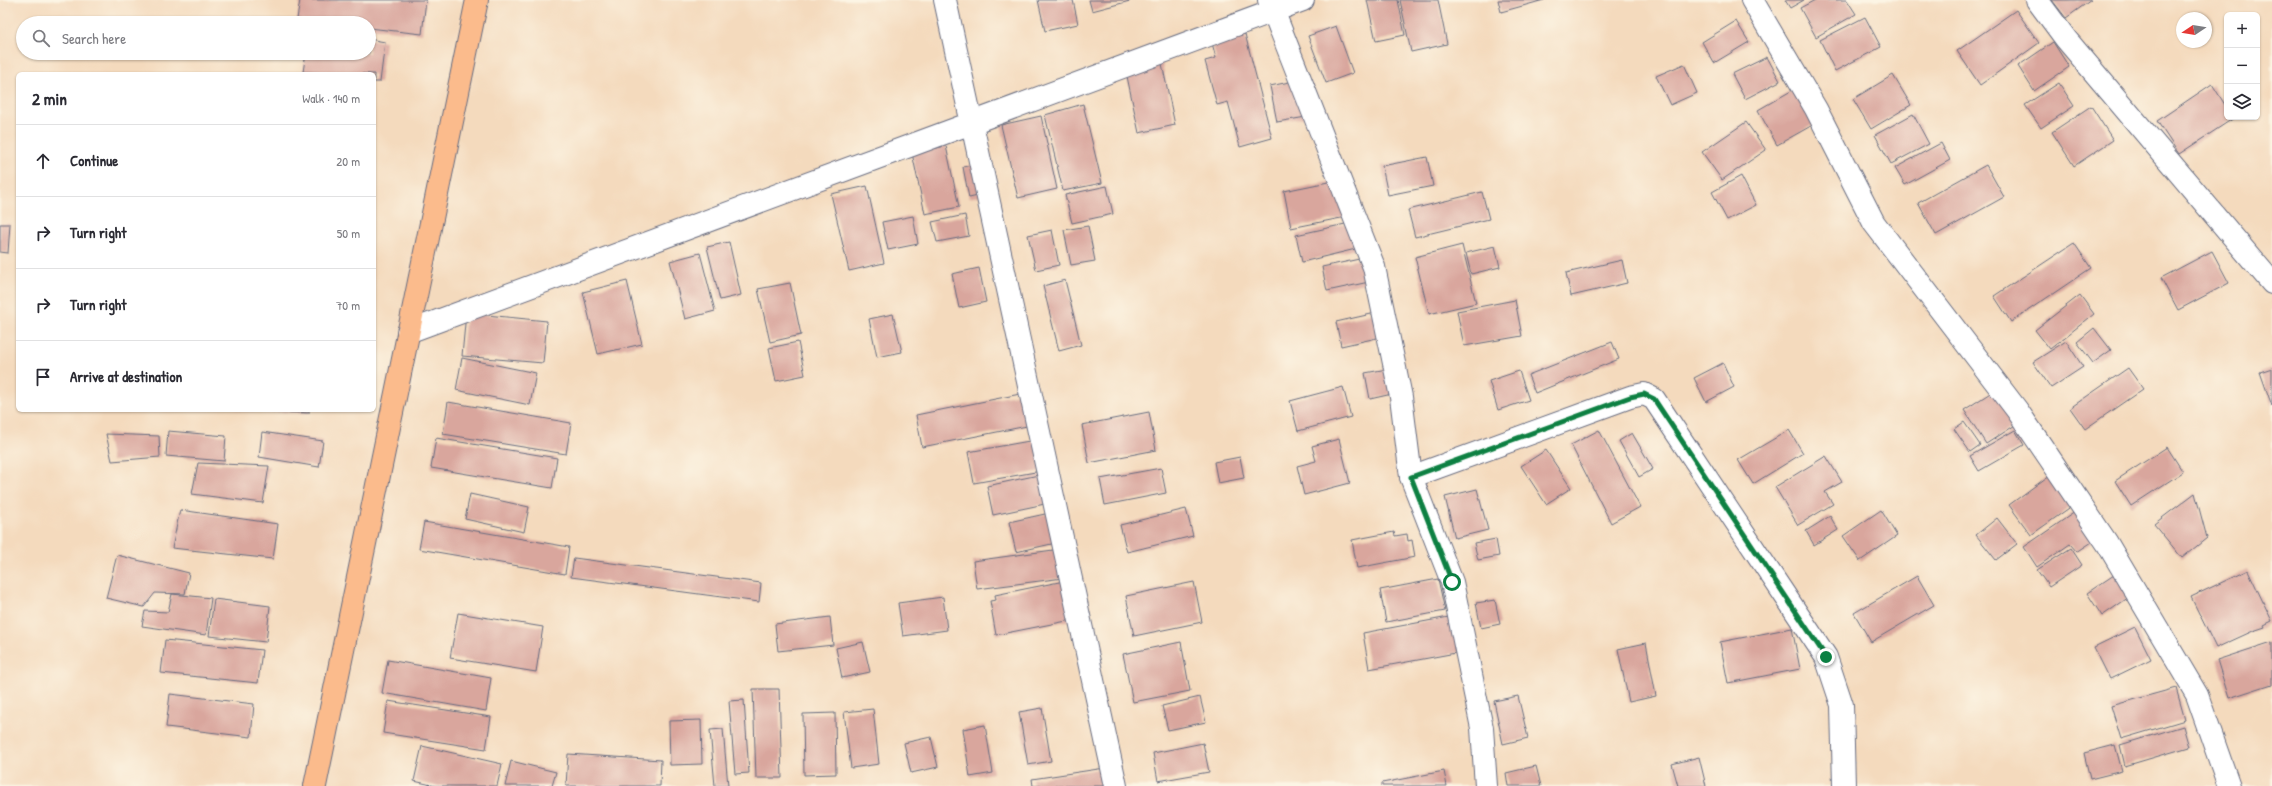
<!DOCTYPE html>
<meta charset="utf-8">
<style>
body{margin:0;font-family:"Patrick Hand",sans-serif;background:#f2f2f3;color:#2b2b33}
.controls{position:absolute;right:12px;top:12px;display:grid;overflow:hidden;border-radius:6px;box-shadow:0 1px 3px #0004}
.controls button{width:36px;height:36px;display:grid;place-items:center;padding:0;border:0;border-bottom:1px solid #e1e1e2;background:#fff;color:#2b2b33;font:20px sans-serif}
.compass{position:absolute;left:2176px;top:12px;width:36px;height:36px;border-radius:50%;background:#fff;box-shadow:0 1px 3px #0004;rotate:258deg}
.stop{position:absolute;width:12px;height:12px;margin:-9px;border:3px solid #0b8043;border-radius:50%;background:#fff}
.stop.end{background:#0b8043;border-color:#fff;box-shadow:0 1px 4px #0008}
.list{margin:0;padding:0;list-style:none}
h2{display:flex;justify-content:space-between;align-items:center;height:52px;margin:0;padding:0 16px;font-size:17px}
h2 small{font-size:13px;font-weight:400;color:#7c7c81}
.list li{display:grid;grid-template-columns:26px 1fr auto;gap:12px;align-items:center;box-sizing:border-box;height:72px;padding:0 16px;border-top:1px solid #e1e1e2}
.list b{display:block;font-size:15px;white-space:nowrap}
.list em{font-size:13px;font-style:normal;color:#7c7c81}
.icon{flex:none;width:22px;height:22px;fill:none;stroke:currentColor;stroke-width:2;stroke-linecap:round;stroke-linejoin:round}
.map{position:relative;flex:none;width:2272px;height:786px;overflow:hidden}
.search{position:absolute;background:#fff;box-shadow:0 1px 3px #0004;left:16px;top:16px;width:360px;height:44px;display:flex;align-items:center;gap:10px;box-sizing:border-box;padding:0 14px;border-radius:22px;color:#7c7c81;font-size:15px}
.panel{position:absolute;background:#fff;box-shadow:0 1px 3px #0004;left:16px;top:72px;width:360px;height:340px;border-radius:6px}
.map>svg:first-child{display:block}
</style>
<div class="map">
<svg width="2272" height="786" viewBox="0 0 2272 786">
<rect width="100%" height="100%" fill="#fcf5e5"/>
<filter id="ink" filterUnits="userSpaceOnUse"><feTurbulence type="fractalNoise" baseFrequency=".025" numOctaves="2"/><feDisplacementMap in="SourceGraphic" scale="8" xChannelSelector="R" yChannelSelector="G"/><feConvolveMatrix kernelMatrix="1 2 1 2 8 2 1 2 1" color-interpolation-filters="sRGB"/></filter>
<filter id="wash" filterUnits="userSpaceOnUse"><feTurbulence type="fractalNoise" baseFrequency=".012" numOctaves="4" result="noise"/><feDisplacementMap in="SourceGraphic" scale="16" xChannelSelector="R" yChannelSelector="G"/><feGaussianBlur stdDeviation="0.9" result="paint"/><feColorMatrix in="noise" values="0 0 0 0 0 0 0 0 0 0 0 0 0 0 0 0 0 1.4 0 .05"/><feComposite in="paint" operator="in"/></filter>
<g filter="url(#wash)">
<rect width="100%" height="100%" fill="#f4dabd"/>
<g id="blocks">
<g fill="#d9a69d">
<path d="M300,0H426L422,34L369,28V23H327L297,19Z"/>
<path d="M1038,0H1073L1078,24L1045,31Z"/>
<path d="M1089,0H1130V1L1092,11Z"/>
<path d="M1367,0H1398L1405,35L1376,41Z"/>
<path d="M1400,0H1438L1447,44L1411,52Z"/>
<path d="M1498,0H1544L1501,12Z"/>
<path d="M1785,0H1804L1790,8Z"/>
<path d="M1815,0H1847L1856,14L1816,37L1800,8Z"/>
<path d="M2052,0H2091L2066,18Z"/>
<path d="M2016,10L2039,43L1980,85L1957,51Z"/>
<path d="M1865,17L1881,47L1835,71L1820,40Z"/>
<path d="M1736,21L1749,42L1714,63L1702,42Z"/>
<path d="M1336,26L1353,73L1326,83L1308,36Z"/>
<path d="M1245,34L1272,138L1240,147L1228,102L1217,105L1205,61L1216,58L1212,43Z"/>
<path d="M369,39L385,42L380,82H374V74L303,72L306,53H369Z"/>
<path d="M2053,42L2069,67L2034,91L2018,66Z"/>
<path d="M1767,57L1780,81L1745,99L1732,74Z"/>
<path d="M1161,59L1175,125L1139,133L1125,67Z"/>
<path d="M1684,64L1697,93L1670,105L1656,76Z"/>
<path d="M1893,75L1911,105L1871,129L1853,99Z"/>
<path d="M1299,80L1306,117L1277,122L1270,86Z"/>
<path d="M2059,83L2074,106L2041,128L2025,105Z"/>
<path d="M2212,84L2227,108V117L2234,118L2179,154L2157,121Z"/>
<path d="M1798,87L1818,122L1777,145L1758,110Z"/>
<path d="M1083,104L1102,183L1063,191L1045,115Z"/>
<path d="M2091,106L2113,140L2074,166L2052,132Z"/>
<path d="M1913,114L1929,144L1891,164L1875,135Z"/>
<path d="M1041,116L1057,189L1018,198L1001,125Z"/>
<path d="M1746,122L1766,150L1722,180L1702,152Z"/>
<path d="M1941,143L1950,160L1905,185L1895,168Z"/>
<path d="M946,146L959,207L925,214L912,153Z"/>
<path d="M1427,157L1433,186L1388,195L1382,166Z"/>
<path d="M984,162L991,193L969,198L963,167Z"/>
<path d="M1986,165L2004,197L1936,235L1918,203Z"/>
<path d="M1741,176L1756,205L1727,220L1712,192Z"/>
<path d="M1338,180L1346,217L1291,228L1284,191Z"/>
<path d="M867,186L884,263L849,271L831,194Z"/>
<path d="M1107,186L1113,214L1072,223L1065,195Z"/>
<path d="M1482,192L1489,219L1415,237L1408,210Z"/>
<path d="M965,215L969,236L937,242L932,222Z"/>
<path d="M913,216L918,244L888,250L882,222Z"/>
<path d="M1354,222L1360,248L1302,262L1296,235Z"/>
<path d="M0,224H10L8,253L0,252Z"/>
<path d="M1088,226L1095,261L1071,265L1064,230Z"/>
<path d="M1052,230L1059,265L1036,270L1028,235Z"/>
<path d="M729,242L741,295L720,300L707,247Z"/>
<path d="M2074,243L2091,268L2011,322L1994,296Z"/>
<path d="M1462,245L1476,303L1429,314L1415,257Z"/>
<path d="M1495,246L1500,267L1471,274L1466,253Z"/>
<path d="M2212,251L2229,283L2178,310L2161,278Z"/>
<path d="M700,253L715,311L685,319L670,261Z"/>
<path d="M1364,258L1369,282L1327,291L1322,267Z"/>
<path d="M1622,260L1627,283L1571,296L1566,273Z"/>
<path d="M979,268L986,302L959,308L952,274Z"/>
<path d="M1065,280L1081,345L1059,351L1043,286Z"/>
<path d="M627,281L642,344L598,354L583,292Z"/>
<path d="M790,283L801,335L770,342L758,289Z"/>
<path d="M2080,295L2094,314L2050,349L2035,330Z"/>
<path d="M1515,300L1522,336L1464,346L1457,311Z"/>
<path d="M1380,312L1386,336L1341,346L1336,322Z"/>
<path d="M466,313L547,321L543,363L462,356Z"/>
<path d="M893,314L902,352L877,357L869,319Z"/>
<path d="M2094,328L2111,350L2093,363L2077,342Z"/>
<path d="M2066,341L2083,367L2051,388L2033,362Z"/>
<path d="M798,342L805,375L776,381L769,348Z"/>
<path d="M1612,342L1619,359L1535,393L1528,375Z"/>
<path d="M462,358L536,373L530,405L456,390Z"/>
<path d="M1723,363L1734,387L1706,402L1694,378Z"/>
<path d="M2128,368L2143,389L2085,429L2070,408Z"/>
<path d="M2272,368V406L2260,372Z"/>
<path d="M1387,369L1392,394L1370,399L1365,373Z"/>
<path d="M1519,371L1529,400L1498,410L1489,381Z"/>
<path d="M1343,387L1351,417L1298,431L1290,401Z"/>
<path d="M1998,388L2020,422L1986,444L1964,410Z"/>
<path d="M1035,391L1042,423L922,447L916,415Z"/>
<path d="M448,402L571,423L566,454L443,434Z"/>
<path d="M233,410H309V413Z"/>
<path d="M1149,412L1156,450L1089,463L1082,425Z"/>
<path d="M1964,422L1980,445L1970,452L1954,429Z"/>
<path d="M1599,430L1640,507L1611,523L1571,445Z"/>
<path d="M1789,430L1803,453L1753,484L1738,460Z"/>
<path d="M2015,430L2024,445L1979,471L1970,456Z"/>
<path d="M168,431L226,436L224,461L166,456Z"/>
<path d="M262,432L323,441L319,467L259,457Z"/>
<path d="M1632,433L1653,469L1639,477L1619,441Z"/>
<path d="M106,434L159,436L160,457L112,461Z"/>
<path d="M436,438L557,458L552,488L431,468Z"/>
<path d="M1339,439L1350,483L1304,495L1297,466L1316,461L1312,446Z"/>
<path d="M1035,440L1041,471L974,483L968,452Z"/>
<path d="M2167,447L2183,472L2131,506L2115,481Z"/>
<path d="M1546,450L1571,488L1546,504L1521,466Z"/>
<path d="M1826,456L1842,482L1825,492L1833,504L1798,525L1775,487Z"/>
<path d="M1240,457L1244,478L1218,483L1214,462Z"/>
<path d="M198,463L269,466L263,503L192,494Z"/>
<path d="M1161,468L1166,493L1105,505L1100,479Z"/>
<path d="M1048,473L1054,502L993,515L987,486Z"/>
<path d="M2050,475L2072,506L2031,535L2009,505Z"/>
<path d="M1477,489L1488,530L1455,538L1445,497Z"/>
<path d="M2195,493L2207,538L2182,558L2154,524Z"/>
<path d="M470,494L529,507L524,532L465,519Z"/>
<path d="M1186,509L1193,536L1127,552L1120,525Z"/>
<path d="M180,510L278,524L273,559L172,548Z"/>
<path d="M1063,510L1069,540L1016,552L1009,522Z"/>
<path d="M1881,510L1897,536L1860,561L1843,536Z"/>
<path d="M2075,512L2095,540L2077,552L2070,544L2037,567L2024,547Z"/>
<path d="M1830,516L1838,530L1814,545L1806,531Z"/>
<path d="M1997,518L2017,544L1996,560L1976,535Z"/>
<path d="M424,522L569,547L565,574L419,549Z"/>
<path d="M1394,532L1395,536L1407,534L1408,541L1412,540L1415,557L1357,568L1352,540Z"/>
<path d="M1496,539L1499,556L1478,560L1474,543Z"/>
<path d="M1068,548L1071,577L977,589L973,561Z"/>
<path d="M2071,548L2082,565L2049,587L2037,570Z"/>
<path d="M117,555L189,573L185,594L155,593L144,607L106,598Z"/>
<path d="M574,558L761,583L759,602L571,577Z"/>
<path d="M2248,570L2272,621L2264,625L2265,627L2253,631L2216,648L2191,597Z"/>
<path d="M2117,573L2132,595L2102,616L2087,593Z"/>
<path d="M1917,576L1934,605L1871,642L1854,613Z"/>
<path d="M1074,579L1082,618L996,635L990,601L996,600L995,595Z"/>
<path d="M1438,579L1445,611L1386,622L1380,590Z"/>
<path d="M1194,582L1202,622L1134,636L1126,596Z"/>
<path d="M172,594L211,598L206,635L142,626L145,611L168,612Z"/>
<path d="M943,597L947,630L903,636L898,603Z"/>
<path d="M214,599L270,606L266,642L209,636Z"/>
<path d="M1495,600L1500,624L1481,628L1476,603Z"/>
<path d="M458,613L543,627L536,672L450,658Z"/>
<path d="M1454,616L1461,652L1369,669L1363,633Z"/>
<path d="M830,617L833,645L778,651L775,624Z"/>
<path d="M2135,627L2151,659L2110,679L2094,647Z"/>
<path d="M1792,628L1800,669L1728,683L1720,642Z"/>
<path d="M165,640L262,650L258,683L161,673Z"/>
<path d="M863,642L870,672L842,678L836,648Z"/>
<path d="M1181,642L1190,691L1133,702L1123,654Z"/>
<path d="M2272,642V684L2229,698L2217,660Z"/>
<path d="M1646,643L1656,696L1629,702L1618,649Z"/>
<path d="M388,660L491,678L486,711L382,693Z"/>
<path d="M2176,688L2185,720L2121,739L2111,706Z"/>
<path d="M753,689H779L782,778H756Z"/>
<path d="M170,694L254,704L251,737L166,727Z"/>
<path d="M1518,696L1528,738L1503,744L1494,701Z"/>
<path d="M1200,697L1206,722L1168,730L1162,706Z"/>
<path d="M744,700L749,773L735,774L729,701Z"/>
<path d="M388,701L491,717L486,749L383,733Z"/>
<path d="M1042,708L1051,761L1028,765L1019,712Z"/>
<path d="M873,709L879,764L851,768L844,712Z"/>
<path d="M835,713L836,774L804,775L803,714Z"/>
<path d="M701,720L702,764L670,765L669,721Z"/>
<path d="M985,725L993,773L970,777L963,729Z"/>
<path d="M2183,726L2189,747L2125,766L2120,745Z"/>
<path d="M723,729L728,786H715L710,730Z"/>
<path d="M931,737L938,767L911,773L904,743Z"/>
<path d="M1203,743L1209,772L1158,781L1153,753Z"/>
<path d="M2115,745L2122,771L2090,779L2084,753Z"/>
<path d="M422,746L502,764L497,786H436L414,781Z"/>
<path d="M568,754L661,760L660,786H566Z"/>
<path d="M1699,757L1706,786H1678L1672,764Z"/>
<path d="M511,761L556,772L552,786H505Z"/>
<path d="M1536,766L1541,786H1508L1506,773Z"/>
<path d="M1105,768L1108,786H1033L1032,779Z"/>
<path d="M1444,771L1447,786H1382V783Z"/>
</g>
</g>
</g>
<g filter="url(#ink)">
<use href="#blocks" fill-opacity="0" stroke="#676b7f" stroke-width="1"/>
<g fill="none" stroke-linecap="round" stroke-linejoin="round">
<defs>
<g id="minor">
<path d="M945,0L1116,786"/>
<path d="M1269,0L1374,267L1401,397L1411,477L1452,582L1482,728L1486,786"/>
<path d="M1752,0L1816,109L1874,223L2017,410L2107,543L2197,695L2229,786"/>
<path d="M2037,0L2066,39L2272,283"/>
<path d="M408,332L1303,0"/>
<path d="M1411,477L1630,397L1644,394L1654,399L1826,657L1842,705L1844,786"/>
</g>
<path id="major" d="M315,786L477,0"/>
</defs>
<use href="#minor" stroke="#676b7f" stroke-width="24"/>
<use href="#major" stroke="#676b7f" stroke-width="24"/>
<use href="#minor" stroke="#fff" stroke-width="22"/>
<use href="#major" stroke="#fbbb8c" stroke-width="22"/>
</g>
</g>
<g fill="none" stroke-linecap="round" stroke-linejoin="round" filter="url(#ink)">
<path stroke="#0b8043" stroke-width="5" d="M1452,582L1411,477L1630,397L1644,394L1654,399L1826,657"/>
</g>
</svg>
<div class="controls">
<button>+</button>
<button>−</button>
<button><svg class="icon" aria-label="layers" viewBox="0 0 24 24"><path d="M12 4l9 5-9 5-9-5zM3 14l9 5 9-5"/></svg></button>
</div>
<svg class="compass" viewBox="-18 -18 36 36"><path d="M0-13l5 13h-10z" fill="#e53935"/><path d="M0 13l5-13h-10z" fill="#7c7c81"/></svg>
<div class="stop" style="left:1452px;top:582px"></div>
<div class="stop end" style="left:1826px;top:657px"></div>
<div class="search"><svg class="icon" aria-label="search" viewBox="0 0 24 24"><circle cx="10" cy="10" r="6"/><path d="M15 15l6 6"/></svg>Search here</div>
<section class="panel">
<h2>2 min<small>Walk · 140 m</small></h2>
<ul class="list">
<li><svg class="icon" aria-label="ahead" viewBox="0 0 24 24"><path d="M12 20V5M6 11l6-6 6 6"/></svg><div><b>Continue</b></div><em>20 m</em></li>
<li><svg class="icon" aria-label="right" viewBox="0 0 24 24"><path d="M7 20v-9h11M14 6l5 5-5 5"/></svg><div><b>Turn right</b></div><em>50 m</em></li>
<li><svg class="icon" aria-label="right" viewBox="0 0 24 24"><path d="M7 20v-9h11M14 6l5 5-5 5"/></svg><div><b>Turn right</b></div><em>70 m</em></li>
<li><svg class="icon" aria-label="arrive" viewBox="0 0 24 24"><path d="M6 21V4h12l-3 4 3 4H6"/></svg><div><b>Arrive at destination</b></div></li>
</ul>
</section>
</div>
